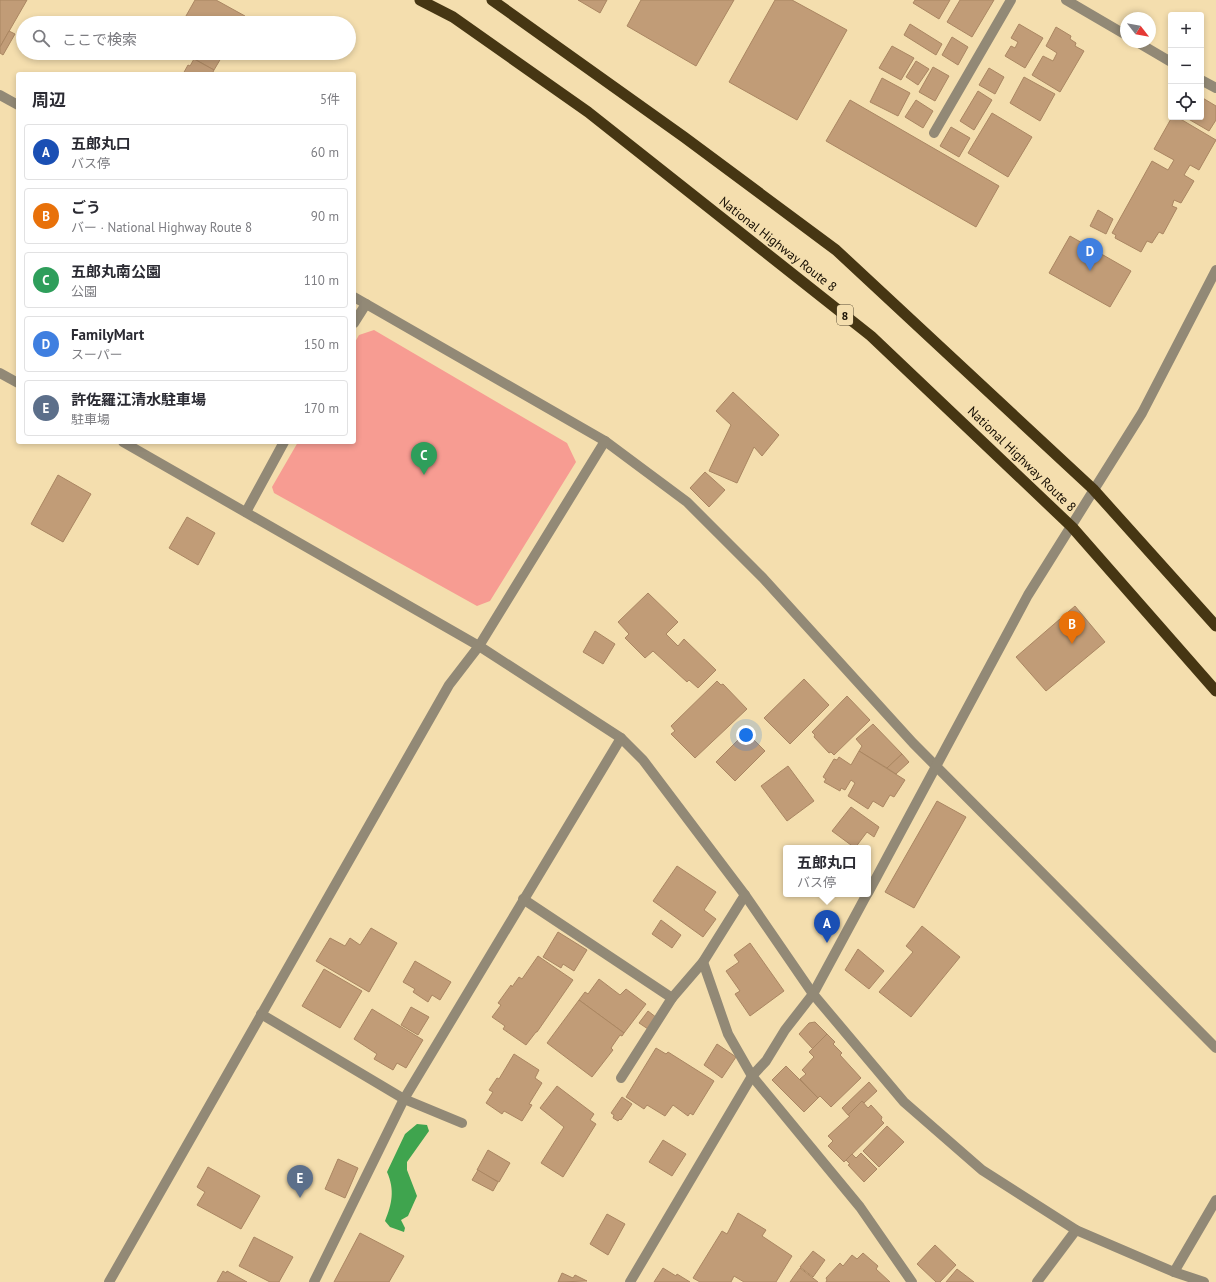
<!DOCTYPE html>
<html lang="ja">
<meta charset="utf-8">
<style>
body{margin:0;font-family:"PT Sans","Noto Sans JP",sans-serif;background:#f2f2f3;color:#2b2b33}
.controls{position:absolute;right:12px;top:12px;display:grid;overflow:hidden;border-radius:4px;box-shadow:0 2px 6px #0003}
.controls button{width:36px;height:36px;display:grid;place-items:center;padding:0;border:0;border-bottom:1px solid #e1e1e2;background:#fff;color:#2b2b33;font:20px sans-serif}
.compass{position:absolute;left:1120px;top:12px;width:36px;height:36px;border-radius:50%;background:#fff;box-shadow:0 2px 6px #0003;rotate:121deg}
.you{position:absolute;left:746px;top:735px;width:14px;height:14px;margin:-10px;border:3px solid #fff;border-radius:50%;background:#1a73e8;box-shadow:0 0 0 6px #1a73e833}
.badge{display:grid;place-items:center;width:26px;height:26px;border-radius:50%;background:#4972e5;color:#fff;font-size:13px;font-weight:700}
.pin{position:absolute;translate:-50% -33px;filter:drop-shadow(0 1px 2px #0008)}
.pin::after{content:'';position:absolute;top:21px;width:14px;height:12px;background:inherit;clip-path:polygon(0 0,100% 0,50% 100%)}
.popup{position:absolute;left:783px;top:845px;width:88px;height:52px;box-sizing:border-box;display:grid;place-content:center;border-radius:4px;background:#fff;filter:drop-shadow(0 1px 3px #0005);font-size:13px;white-space:nowrap;color:#7c7c81}
.popup b{font-size:15px;color:#2b2b33}
.popup::after{content:'';position:absolute;left:50%;top:100%;margin-left:-8px;border:8px solid transparent;border-top-color:#fff}
.list{margin:0;padding:0;list-style:none}
h2{display:flex;justify-content:space-between;align-items:center;height:52px;margin:0;padding:0 16px;font-size:17px}
h2 small{font-size:13px;font-weight:400;color:#7c7c81}
.list li{display:grid;grid-template-columns:26px 1fr auto;gap:12px;align-items:center;box-sizing:border-box;height:56px;margin:0 8px 8px;padding:0 8px;border:1px solid #e1e1e2;border-radius:4px}
.list b{display:block;font-size:15px;white-space:nowrap}
.list p{margin:0;font-size:13px;white-space:nowrap;color:#7c7c81}
.list em{font-size:13px;font-style:normal;color:#7c7c81}
.icon{flex:none;width:22px;height:22px;fill:none;stroke:currentColor;stroke-width:2;stroke-linecap:round;stroke-linejoin:round}
.map{position:relative;flex:none;width:1216px;height:1282px;overflow:hidden}
.search{position:absolute;background:#fff;box-shadow:0 2px 6px #0003;left:16px;top:16px;width:340px;height:44px;display:flex;align-items:center;gap:10px;box-sizing:border-box;padding:0 14px;border-radius:22px;color:#7c7c81;font-size:15px}
.panel{position:absolute;background:#fff;box-shadow:0 2px 6px #0003;left:16px;top:72px;width:340px;height:372px;border-radius:4px}
.map>svg:first-child{display:block}
</style>
<div class="map">
<svg width="1216" height="1282" viewBox="0 0 1216 1282">
<rect width="100%" height="100%" fill="#f4deae"/>
<path fill="#f79c92" d="M374,330L567,443L576,462L490,601L477,606L274,493L272,487L298,442H354V344L359,335Z"/>
<path fill="#3fa44e" d="M417,1124L427,1125L429,1131L407,1162V1170L417,1196L408,1216L401,1220L405,1228L404,1232L390,1227L385,1221C392,1204 395,1190 387,1172L405,1134Z"/>
<g fill="#c19c77" stroke="#aa8662">
<path d="M0,0H27L0,47Z"/>
<path d="M195,0H216L245,16L241,23H182Z"/>
<path d="M578,0H607L600,13Z"/>
<path d="M641,0H734L696,66L627,26Z"/>
<path d="M775,0H792L847,30L797,120L729,82Z"/>
<path d="M915,0H950L939,19L913,3Z"/>
<path d="M960,0H994L972,37L947,22Z"/>
<path d="M910,24L942,44L936,55L904,35Z"/>
<path d="M1019,24L1043,38L1025,68L1005,56L1011,46L1015,48L1018,42L1011,38Z"/>
<path d="M1056,27L1071,36L1070,39L1076,43L1075,46L1084,51L1060,92L1032,75L1043,56L1053,61L1057,53L1046,46Z"/>
<path d="M9,31L15,34L3,55L0,53V47Z"/>
<path d="M952,37L968,47L958,65L942,55Z"/>
<path d="M892,46L914,58L901,80L879,68Z"/>
<path d="M184,53H224L214,70Z"/>
<path d="M194,59L214,70L212,74H183L188,65L190,66Z"/>
<path d="M916,61L929,69L918,85L906,77Z"/>
<path d="M933,67L949,76L935,101L919,92Z"/>
<path d="M989,68L1004,77L995,94L979,85Z"/>
<path d="M1024,77L1055,94L1040,121L1010,103Z"/>
<path d="M882,78L910,93L898,116L870,102Z"/>
<path d="M978,91L992,100L974,130L960,121Z"/>
<path d="M1201,97L1216,106V120L1209,131L1185,117H1201Z"/>
<path d="M850,100L999,186L976,227L826,141Z"/>
<path d="M916,100L933,111L923,128L905,117Z"/>
<path d="M992,113L1032,137L1008,177L968,153Z"/>
<path d="M1172,117H1177L1216,140L1199,170L1190,165L1184,175L1194,181L1181,203L1174,200L1172,206L1177,208L1163,234L1159,232L1152,243L1147,241L1141,252L1115,238L1116,235L1112,233L1152,161L1168,170L1174,160L1154,149Z"/>
<path d="M951,127L970,138L959,157L940,146Z"/>
<path d="M1098,210L1113,219L1106,234L1090,226Z"/>
<path d="M1070,236L1131,271L1110,307L1049,273Z"/>
<path d="M733,392L779,435L762,456L754,447L737,483L709,471L731,425L716,411Z"/>
<path d="M705,472L725,490L709,507L690,488Z"/>
<path d="M58,475L91,494L63,542L31,524Z"/>
<path d="M187,517L215,533L198,565L169,548Z"/>
<path d="M648,593L678,622L666,634L678,646L684,639L716,670L698,688L689,680L687,682L653,651L645,658L625,638L629,634L618,622Z"/>
<path d="M1075,606L1105,642L1046,691L1016,657Z"/>
<path d="M595,631L615,644L603,664L583,652Z"/>
<path d="M804,679L829,705L790,744L764,718Z"/>
<path d="M717,681L721,685L723,684L747,709L695,758L671,734L675,731L671,726Z"/>
<path d="M847,696L870,720L834,755L831,752L829,753L814,737L815,735L812,732Z"/>
<path d="M873,724L902,754L887,768L859,751L862,746L856,739Z"/>
<path d="M746,732L765,751L735,781L716,762Z"/>
<path d="M859,751L905,780L894,797L890,795L883,807L873,801L868,809L848,796L855,783L851,780L845,790L841,788L840,791L824,782L826,779L823,777L834,759L837,760L839,757L851,765Z"/>
<path d="M902,754L909,762L896,774L887,768Z"/>
<path d="M788,766L814,801L787,821L761,786Z"/>
<path d="M937,801L966,817L914,908L885,892Z"/>
<path d="M851,807L879,827L874,837L867,832L855,848L832,831Z"/>
<path d="M677,866L716,892L704,910L716,919L703,937L653,901Z"/>
<path d="M661,920L681,935L672,948L652,934Z"/>
<path d="M922,926L960,957L911,1017L879,992L913,952L906,946Z"/>
<path d="M371,928L397,943L369,992L316,961L330,938L345,946L350,938L360,945Z"/>
<path d="M558,932L587,950L574,971L563,964L561,968L543,957Z"/>
<path d="M750,943L784,991L750,1016L735,994L740,991L726,971L739,962L734,955Z"/>
<path d="M858,949L884,971L869,989L845,970Z"/>
<path d="M538,956L573,980L537,1032H536L526,1045L503,1029L505,1026L492,1017L501,1005L498,1003L511,985L512,987L519,977L522,979Z"/>
<path d="M415,961L451,982L440,1000L432,995L428,1002L413,992L415,989L403,982Z"/>
<path d="M324,969L362,991L340,1028L302,1006Z"/>
<path d="M599,979L620,995L626,989L646,1004L624,1033L579,1000L585,992L588,994Z"/>
<path d="M579,1000L624,1033L622,1036L620,1035L611,1048L613,1050L592,1077L547,1043Z"/>
<path d="M411,1007L429,1017L418,1035L401,1025Z"/>
<path d="M372,1009L423,1040L406,1068L397,1063L393,1070L374,1059L377,1054L354,1039Z"/>
<path d="M648,1011L657,1018L648,1029L639,1023Z"/>
<path d="M815,1022L827,1034L813,1049L799,1034L809,1023Z"/>
<path d="M827,1034L835,1042L833,1044L842,1053L840,1055L861,1078L831,1107L820,1096L818,1098L800,1079L806,1074L802,1070L814,1057L809,1052Z"/>
<path d="M717,1044L736,1057L722,1078L704,1065Z"/>
<path d="M656,1048L666,1054L668,1052L714,1081L693,1115L690,1113L688,1116L673,1105L665,1116L647,1105L644,1109L626,1097Z"/>
<path d="M514,1054L539,1070L535,1078L542,1083L529,1104L532,1105L522,1121L504,1111L502,1114L486,1103L493,1092L489,1090L497,1078L499,1079Z"/>
<path d="M786,1066L818,1098L804,1112L772,1080Z"/>
<path d="M869,1082L877,1091L864,1103L862,1101L848,1115L842,1108Z"/>
<path d="M557,1086L594,1114L590,1120L596,1124L563,1177L541,1163L564,1127L540,1108Z"/>
<path d="M622,1097L632,1104L621,1120L620,1119L618,1121L613,1118L614,1115L611,1113Z"/>
<path d="M862,1101L868,1108L871,1105L882,1117L881,1120L884,1123L844,1162L828,1146L833,1141L828,1136L850,1116L848,1115Z"/>
<path d="M887,1126L904,1142L879,1167L863,1151Z"/>
<path d="M663,1140L686,1154L672,1176L649,1162Z"/>
<path d="M488,1150L510,1163L499,1182L477,1170Z"/>
<path d="M861,1153L877,1169L864,1182L848,1165L850,1164L846,1160L852,1154L856,1158Z"/>
<path d="M338,1159L358,1168L345,1198L325,1189Z"/>
<path d="M208,1167L260,1196L241,1229L197,1205L205,1192L197,1187Z"/>
<path d="M478,1170L498,1182L493,1191L472,1180Z"/>
<path d="M738,1213L766,1230L762,1236L792,1256L776,1282H744L734,1276L731,1282H700L693,1278L722,1231L727,1234Z"/>
<path d="M607,1214L625,1224L608,1255L590,1244Z"/>
<path d="M360,1233L404,1256L389,1282H334Z"/>
<path d="M254,1237L293,1257L279,1282H270L239,1266Z"/>
<path d="M935,1245L956,1265L940,1282H936L917,1264Z"/>
<path d="M813,1251L825,1260L813,1277L800,1267Z"/>
<path d="M863,1253L878,1266L876,1269L890,1282H826L827,1280L826,1278L840,1263L843,1266L852,1255L857,1259Z"/>
<path d="M663,1268L676,1276L677,1274L690,1282H654Z"/>
<path d="M800,1268L818,1282H790Z"/>
<path d="M957,1269L974,1282H946Z"/>
<path d="M223,1271L226,1273L227,1271L247,1282H217Z"/>
<path d="M562,1273L573,1278L575,1275L587,1281L558,1282Z"/>
</g>
<g fill="none" stroke-linecap="round" stroke-linejoin="round">
<g stroke="#928976" stroke-width="10">
<path d="M1066,0L1126,35"/>
<path d="M1137,42L1171,62"/>
<path d="M1201,80L1216,88"/>
<path d="M0,95L18,105"/>
<path d="M934,133L1011,0"/>
<path d="M354,297L605,441L687,502L763,578L913,743L1216,1048"/>
<path d="M354,323L366,304"/>
<path d="M246,512L284,442"/>
<path d="M868,893L1028,595L1142,413L1216,270"/>
<path d="M523,899L672,998L703,962L745,895"/>
<path d="M703,962L728,1034L752,1076L860,1207L912,1282"/>
<path d="M261,1014L404,1099L462,1123"/>
<path d="M621,1078L672,998"/>
<path d="M1174,1272L1216,1200"/>
<path d="M109,1282L449,685L479,646L605,441"/>
<path d="M314,1282L404,1099L621,738"/>
<path d="M630,1282L752,1076L766,1061L785,1030L813,994L867,894"/>
<path d="M1037,1282L1076,1230"/>
</g>
<g stroke="#928976" stroke-width="10">
<path d="M0,373L18,383"/>
<path d="M123,442L479,646L621,738L643,760L745,895L813,994L904,1102L982,1170L1076,1230L1174,1272L1204,1282"/>
</g>
<g stroke="#463613" stroke-width="11">
<path d="M420,0L453,17L588,112L871,336L1072,527L1216,691"/>
<path d="M492,0L684,137L836,250L1093,489L1216,626"/>
</g>
</g>
<g text-anchor="middle" dominant-baseline="central" stroke-width="3" stroke-linejoin="round" paint-order="stroke">
<rect fill="#f4deae" stroke="#574b34" stroke-width="1" x="837" y="305" width="16" height="20" rx="3"/>
<g font-size="12" font-weight="bold" fill="#140c00">
<text x="845" y="315">8</text>
</g>
<g font-size="13" fill="#140c00" stroke="#f4deae">
<text transform="translate(778 244) rotate(38)">National Highway Route 8</text>
<text transform="translate(1022 459) rotate(44)">National Highway Route 8</text>
</g>
</g>
</svg>
<div class="controls">
<button>+</button>
<button>−</button>
<button><svg class="icon" aria-label="locate" viewBox="0 0 24 24"><circle cx="12" cy="12" r="6"/><path d="M12 2v4M12 18v4M2 12h4M18 12h4"/></svg></button>
</div>
<svg class="compass" viewBox="-18 -18 36 36"><path d="M0-13l5 13h-10z" fill="#e53935"/><path d="M0 13l5-13h-10z" fill="#7c7c81"/></svg>
<div class="you"></div>
<div class="pin badge" style="left:827px;top:943px;background:#1a4fb4">A</div>
<div class="popup"><b>五郎丸口</b>バス停</div>
<div class="pin badge" style="left:1072px;top:644px;background:#e8710a">B</div>
<div class="pin badge" style="left:424px;top:475px;background:#2e9e5b">C</div>
<div class="pin badge" style="left:1090px;top:271px;background:#3f7fe0">D</div>
<div class="pin badge" style="left:300px;top:1198px;background:#5c6f8a">E</div>
<div class="search"><svg class="icon" aria-label="search" viewBox="0 0 24 24"><circle cx="10" cy="10" r="6"/><path d="M15 15l6 6"/></svg>ここで検索</div>
<section class="panel">
<h2>周辺<small>5件</small></h2>
<ul class="list">
<li><span class="badge" style="background:#1a4fb4">A</span><div><b>五郎丸口</b><p>バス停</p></div><em>60 m</em></li>
<li><span class="badge" style="background:#e8710a">B</span><div><b>ごう</b><p>バー · National Highway Route 8</p></div><em>90 m</em></li>
<li><span class="badge" style="background:#2e9e5b">C</span><div><b>五郎丸南公園</b><p>公園</p></div><em>110 m</em></li>
<li><span class="badge" style="background:#3f7fe0">D</span><div><b>FamilyMart</b><p>スーパー</p></div><em>150 m</em></li>
<li><span class="badge" style="background:#5c6f8a">E</span><div><b>許佐羅江清水駐車場</b><p>駐車場</p></div><em>170 m</em></li>
</ul>
</section>
</div>
